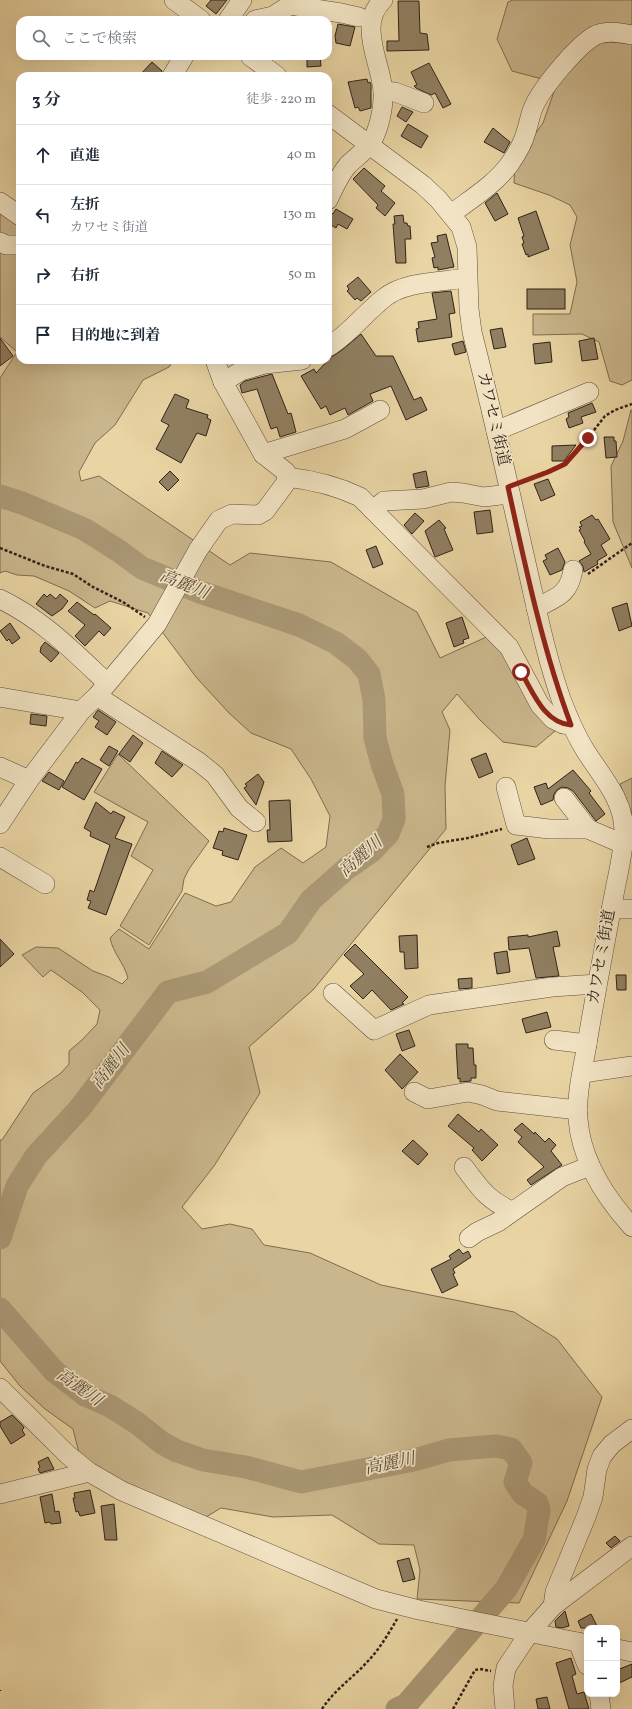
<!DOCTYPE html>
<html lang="ja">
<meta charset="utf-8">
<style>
body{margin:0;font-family:Vollkorn,"Noto Serif JP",serif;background:#f6f6f7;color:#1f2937}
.controls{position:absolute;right:12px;bottom:12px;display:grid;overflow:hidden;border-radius:8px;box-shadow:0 4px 16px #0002}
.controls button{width:36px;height:36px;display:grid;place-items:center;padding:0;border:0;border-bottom:1px solid #e0e1e3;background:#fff;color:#1f2937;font:20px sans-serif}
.stop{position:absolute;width:12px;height:12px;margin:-9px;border:3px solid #8f2418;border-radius:50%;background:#fff}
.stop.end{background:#8f2418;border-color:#fff;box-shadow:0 1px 4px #0008}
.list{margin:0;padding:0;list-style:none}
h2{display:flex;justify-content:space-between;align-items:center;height:52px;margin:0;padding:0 16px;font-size:17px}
h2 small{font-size:13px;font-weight:400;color:#747a83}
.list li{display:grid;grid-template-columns:26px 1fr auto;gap:12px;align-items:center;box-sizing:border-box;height:60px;padding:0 16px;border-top:1px solid #e0e1e3}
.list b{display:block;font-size:15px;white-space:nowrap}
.list p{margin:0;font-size:13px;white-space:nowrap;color:#747a83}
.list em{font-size:13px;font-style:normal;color:#747a83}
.icon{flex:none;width:22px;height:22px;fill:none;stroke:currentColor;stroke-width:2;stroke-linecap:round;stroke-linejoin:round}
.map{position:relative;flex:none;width:632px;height:1709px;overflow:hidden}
.search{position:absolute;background:#fff;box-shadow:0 4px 16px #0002;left:16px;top:16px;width:316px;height:44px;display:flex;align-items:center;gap:10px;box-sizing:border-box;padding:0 14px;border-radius:12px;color:#747a83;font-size:15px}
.panel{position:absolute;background:#fff;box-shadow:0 4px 16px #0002;left:16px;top:72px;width:316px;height:292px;border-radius:12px}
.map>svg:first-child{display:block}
</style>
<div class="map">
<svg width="632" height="1709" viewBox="0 0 632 1709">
<rect width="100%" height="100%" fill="#e9d4a3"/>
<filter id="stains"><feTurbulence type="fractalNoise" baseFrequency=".005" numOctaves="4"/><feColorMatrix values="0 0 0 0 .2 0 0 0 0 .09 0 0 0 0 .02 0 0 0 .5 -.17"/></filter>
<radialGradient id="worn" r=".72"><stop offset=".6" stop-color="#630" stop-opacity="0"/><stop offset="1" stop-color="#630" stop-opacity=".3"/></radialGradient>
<g fill="#cab68c" stroke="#7d6c52">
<path d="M513,0H632V380L622,385L610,381L599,342L582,334L533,335V314H570L577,282L570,245L577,217L570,205L549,195L514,183L515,162L543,123L557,83L512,71L497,39L508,2Z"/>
<path d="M0,207L20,221V240L0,236Z"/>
<path d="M0,250H20V360H174L169,367L143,380L115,425L95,443L79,472L81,481L99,476L230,565L250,553L331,562L417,612L440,658L493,634L561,726L536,747L503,742L480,720L457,694L442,712L450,730L445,786L446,829L313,990L249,1047L260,1093L214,1166L182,1207L202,1229L230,1224L252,1229L264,1245L310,1253L381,1285L514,1312L557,1339L602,1397L567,1501L519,1603L417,1599L420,1570L414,1545L379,1544L332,1515L273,1517L221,1508L206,1517L107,1475L79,1453L73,1429L45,1409L20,1386L0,1361V1140H2L33,1093L61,1073L69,1064V1051L82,1040L97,1024L100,1010L82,992L51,970L43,977L22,955L36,947L58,948L93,971L109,977L122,984L128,978C124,963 113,953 110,938L119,929L149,949L185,893L216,906L231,902L255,867L281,848L303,863L326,847L330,816L311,779L291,749L251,733L229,713L196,677L148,613L110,601L95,608L69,591L34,576L17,575L5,571L0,573V378L17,352L0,337Z"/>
<path d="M631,410H632V568L613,522L611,466L623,441Z"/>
<path d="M118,754L209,841L189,869L184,879L182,891L149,945L120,926L153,870L131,856L148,822L94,792Z"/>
<path d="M632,778V814L620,784Z"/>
</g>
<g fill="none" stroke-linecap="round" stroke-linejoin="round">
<g stroke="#aa9774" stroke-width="23">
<path d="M0,496L22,503L84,529L119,551L142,568L200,592L299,625L336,643L357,659L369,674L374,700L375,738L382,764L393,794L394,819L388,834L373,850L346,869L311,900L288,933L207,982L168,992L80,1108L36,1156L17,1186L0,1238"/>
<path d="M0,1309L54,1371L85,1395L110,1406L137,1423L162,1443L177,1451L203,1460L246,1467L301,1482L414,1460L449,1450L496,1446L511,1449L521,1463L515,1482L523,1494L537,1503L539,1510L534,1540L506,1589L406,1705L397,1709"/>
</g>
</g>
<g fill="#907f61" stroke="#302219">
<path d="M211,0H227L216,14L206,6Z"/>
<path d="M398,1H419L420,33L427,34L429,50L387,51V41H399Z"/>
<path d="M338,24L355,27L350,46L336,43L335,36Z"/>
<path d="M307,56H320L321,66L307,67Z"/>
<path d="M152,62L162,71L161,76H139Z"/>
<path d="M429,63L451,104L443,108L435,93L431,95L416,88L414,86L417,85L411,72Z"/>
<path d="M367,79L368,83L370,82L371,84V108L360,111L358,107L355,108L348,82Z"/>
<path d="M402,107L413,112L406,122L397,116Z"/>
<path d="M408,124L428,136L421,148L401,136Z"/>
<path d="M493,128L510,142L504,153L484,142Z"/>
<path d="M364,168L385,186L381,191L395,203L385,216L376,208L378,205L353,179Z"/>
<path d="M497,193L508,214L495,221L485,203Z"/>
<path d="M336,209L353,219L347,229L338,224L336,228L328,223V211L333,214Z"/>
<path d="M536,211L549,249L528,257V254L526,255L522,244L524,243L522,237L524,236L518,218Z"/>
<path d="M403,215L404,223H407L408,226H410L411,239H405L406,263H396L393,224H395L394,216Z"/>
<path d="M446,234L454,267L438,270V267L434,268L432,258L435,257L431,243L438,242L437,236Z"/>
<path d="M358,277L371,292L361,301L357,298L355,300L347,291L349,289L347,286Z"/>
<rect x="527" y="289" width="38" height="20"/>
<path d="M451,291L455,313L449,314L452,337L418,342L416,329L419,328L418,322L437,319L432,293Z"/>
<path d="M502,328L506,347L494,349L490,330Z"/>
<path d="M361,334L376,356H393L414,400L421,397L427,410L406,420L391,386L370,394L373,401L348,415L345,408L330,415L326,406L321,409L301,376L314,369L316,373L330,358L342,350Z"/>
<path d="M0,338L13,356L0,366Z"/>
<path d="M594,338L598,359L582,361L579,341Z"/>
<path d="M463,341L466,352L455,355L452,344Z"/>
<path d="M550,342L552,362L535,364L533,344Z"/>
<path d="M272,374L288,414L291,413L296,432L280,437L277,427L271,429L257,389L242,393L240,385L245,381Z"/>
<path d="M175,394L189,400L186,408L208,415L207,418L211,420L206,436L197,433L181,463L156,449L169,425L161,421Z"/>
<path d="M592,403L596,412L581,417L583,423L569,428L566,419L569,417L568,413Z"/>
<path d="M604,437H614V441H616L617,457L606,458Z"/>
<path d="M576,445L564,461H552V446Z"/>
<path d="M170,471L179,480L168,491L159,482Z"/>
<path d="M426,471L429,486L416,488L413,474Z"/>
<path d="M548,479L555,495L541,501L534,484Z"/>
<path d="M490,510L493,532L477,534L474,512Z"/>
<path d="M415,513L424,521L412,534L404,525Z"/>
<path d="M592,515L596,520L598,519L610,539L601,545L607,555L597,561L598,564L584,572L583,566L579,561L591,554L584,542L585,541L579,530L581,529L579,527L582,526L580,522Z"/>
<path d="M439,520L446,528L444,529L453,550L435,557L425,531Z"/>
<path d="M376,546L383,564L373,568L366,550Z"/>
<path d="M558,548L565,562L562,570L550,575L543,561L547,559L545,555Z"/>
<path d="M44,594L47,597L50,594L56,599L60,594L68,601L62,609L52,616L36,604Z"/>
<path d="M77,602L94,615L95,614L111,628L104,636L99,631L85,646L75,636L85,625L68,611Z"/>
<path d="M627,603L632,626L619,631L612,608Z"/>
<path d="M462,617L469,638L463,640L464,643L454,647L446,623Z"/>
<path d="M10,623L20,638L12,644L9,639L7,641L0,631Z"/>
<path d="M45,642L59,653L51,662L40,652L41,647Z"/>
<path d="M98,710L116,722L107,735L95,727L99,721L93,717Z"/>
<path d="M31,714L47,716L46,726L30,724Z"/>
<path d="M133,735L143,743L130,762L119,754Z"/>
<path d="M109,746L118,751L109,766L100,760Z"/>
<path d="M162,751L183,765L172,777L155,763Z"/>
<path d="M486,753L493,772L479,778L471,759Z"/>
<path d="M82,758L102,769L84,800L62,787L76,762L78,763Z"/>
<path d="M573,770L591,791L589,793L605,814L596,821L573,791L568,788L562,787L558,789L554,794L553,800L541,805L534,787L546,783L548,789Z"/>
<path d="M49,772L64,781L59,790L42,781Z"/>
<path d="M258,774L264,782L256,805L244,788L247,786L245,784Z"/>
<path d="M290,800L292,841L268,842L267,830H270L269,801Z"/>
<path d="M96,802L111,814L113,811L125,817L115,838L132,844L106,915L88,908L91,901L87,900L90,890L94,892L110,845L90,836L91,832L84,828Z"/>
<path d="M224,828L247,835L238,860L222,855L223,851L213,848L219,831L223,832Z"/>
<path d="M527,838L535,859L518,865L511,845Z"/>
<path d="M557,931L560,946L553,947L559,976L536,978L529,948L509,950L508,937L528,935V937Z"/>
<path d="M417,935L418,968L405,969L404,952H400L399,936Z"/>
<path d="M0,939L14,954L0,967Z"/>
<path d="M355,944L408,997L402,1003L404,1004L391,1010L372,990L363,999L350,986L364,974L344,955Z"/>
<path d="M507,951L510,972L497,974L494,953Z"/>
<path d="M616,975H626V990H617Z"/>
<path d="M472,978V988L459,989L458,979Z"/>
<path d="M547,1012L551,1027L526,1033L522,1019Z"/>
<path d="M409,1030L415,1046L402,1051L396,1034Z"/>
<path d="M456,1044H468V1048H473L474,1065H476V1078H471V1081L460,1082V1078L458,1079Z"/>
<path d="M400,1054L418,1072L402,1089L385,1070Z"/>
<path d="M458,1114L479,1132L481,1129L498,1145L482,1161L472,1150L474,1148L448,1126Z"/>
<path d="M522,1123L534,1134L535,1132L545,1142L549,1138L556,1145L551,1151L562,1165L531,1185L527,1180L544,1167L518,1142L522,1137L514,1130Z"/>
<path d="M413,1140L428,1154L418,1165L402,1151Z"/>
<path d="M459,1249L463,1254L468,1251L471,1257L453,1269L455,1273L453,1274L458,1285L442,1293L431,1269L451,1259L449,1256Z"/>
<path d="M12,1415L23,1426L24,1428L22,1430L25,1435L11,1444L0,1426V1422Z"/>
<path d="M48,1457L54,1469L40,1473L38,1469L40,1467L38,1462Z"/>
<path d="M90,1490L95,1513L80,1516L78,1511L76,1512L73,1498H75L74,1493Z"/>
<path d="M52,1494L55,1512L59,1511L61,1523L51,1524L50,1522L45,1523L40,1497Z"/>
<path d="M114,1504L117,1540H105L101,1506Z"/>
<path d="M615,1536L620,1541L611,1548L606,1543Z"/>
<path d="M409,1558L415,1579L403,1582L397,1561Z"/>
<path d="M565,1611L569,1626L562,1628L556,1627L555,1621Z"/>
<path d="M591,1614L598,1628H581L578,1621Z"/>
<path d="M571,1658L576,1674L572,1676L577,1694L584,1692L589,1709H569L556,1663Z"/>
<path d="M632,1664V1677L617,1684V1670Z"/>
<path d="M547,1697L550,1709H538L536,1699Z"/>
</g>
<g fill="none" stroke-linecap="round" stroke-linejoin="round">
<defs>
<g id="minor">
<path d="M174,0L201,20"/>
<path d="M228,20L242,0"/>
<path d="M255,20L273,16L290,5L341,13L359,17"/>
<path d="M250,56L277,76"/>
<path d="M172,76L184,56"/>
<path d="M383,91L395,92L424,103"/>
<path d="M328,114L423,185L438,199L461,227L467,247L469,309L472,332C492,410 509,488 527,567C537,611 546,656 561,699C568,717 575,734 585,750C601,776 623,798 624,830C624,853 617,877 613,900C604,948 595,996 587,1044C583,1068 576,1094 578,1119C581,1160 605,1197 632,1227"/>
<path d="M328,200C334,188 339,175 348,165C355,158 364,152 370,144C379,131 384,107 383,91C381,63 357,24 383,0"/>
<path d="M0,202L20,216"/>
<path d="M451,214C471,199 494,185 509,165C516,155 523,144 526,132C529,124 530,114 534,106C542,88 578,44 596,35C607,30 621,33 632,35"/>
<path d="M0,242L6,245H20"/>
<path d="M328,347C349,334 364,314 384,298C404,281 442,282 467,278"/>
<path d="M223,382L241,371L265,364L302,360"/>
<path d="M496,431L589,392"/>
<path d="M263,454L345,429L380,410"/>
<path d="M287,477C313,480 337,486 360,497L509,647L540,705L553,719L563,724L571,725"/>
<path d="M373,510L384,501L423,499L451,492L463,493L484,497L510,494"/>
<path d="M0,599C42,619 74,652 107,683"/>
<path d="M536,608C557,597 569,595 573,570"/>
<path d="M97,696L199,762L215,775L239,808L256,822"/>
<path d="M0,697L81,711"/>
<path d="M0,767L29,780"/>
<path d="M506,787L516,825L549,829H588L623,844"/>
<path d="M564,798L588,829"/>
<path d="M0,824L29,780L81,711L97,696L157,624L198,550L219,520L232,514L258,515L265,511L285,484L287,477L286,472L263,454L223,382L215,360"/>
<path d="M0,857L45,884"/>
<path d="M611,909H632"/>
<path d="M333,993L374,1030L429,1005L552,987L597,984"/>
<path d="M554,1040L587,1044"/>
<path d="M583,1073L632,1066"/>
<path d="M414,1092L428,1099L468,1092L482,1095L497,1101L578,1110"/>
<path d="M464,1167C480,1188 487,1200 512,1211"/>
<path d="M469,1238L477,1232L498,1222L562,1177L590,1166"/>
<path d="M0,1388L68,1455L89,1472L122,1491L376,1599L419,1610L587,1644"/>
<path d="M0,1494L89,1472"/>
<path d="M553,1606L555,1592L586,1517L593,1497L597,1469L602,1456L612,1444L632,1429"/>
<path d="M578,1642L587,1665"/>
<path d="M617,1649L632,1652"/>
<path d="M599,1694L601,1709"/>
<path d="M505,1709L503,1686L506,1668L530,1632L553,1606L632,1546"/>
</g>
</defs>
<use href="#minor" stroke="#5e4e3c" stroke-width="20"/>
<g stroke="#302219" stroke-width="2.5" stroke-dasharray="3 2" stroke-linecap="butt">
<path d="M523,481L565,464L577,452L605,416L615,410L632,404"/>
<path d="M0,548L45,566L73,574L93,587L123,602L145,617"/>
<path d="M588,574L632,543"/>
<path d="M427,847L438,843L468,838L502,829"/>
<path d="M0,1690V1691"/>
<path d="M322,1709C334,1690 354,1677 369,1660C380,1648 389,1633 397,1619"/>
<path d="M453,1709L475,1670L480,1669L491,1671"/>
</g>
<use href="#minor" stroke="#f1e3c3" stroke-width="19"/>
</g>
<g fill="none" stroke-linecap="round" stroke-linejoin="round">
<path stroke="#8f2418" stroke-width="5" d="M521,672C533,692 544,723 571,725C543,651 525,565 508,487L548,472L565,464L588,438"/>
</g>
<g text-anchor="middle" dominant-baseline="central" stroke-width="3.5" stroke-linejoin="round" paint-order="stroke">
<g font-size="16" fill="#302219" stroke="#f1e3c3">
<text transform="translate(493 419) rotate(77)">カワセミ街道</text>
<text transform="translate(602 957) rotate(-80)">カワセミ街道</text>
</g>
<g font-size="17" font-style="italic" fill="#5b4b39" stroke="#f1e3c3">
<text transform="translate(184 585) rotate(22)">高麗川</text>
<text transform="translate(361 857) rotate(-41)">高麗川</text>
<text transform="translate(111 1067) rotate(-53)">高麗川</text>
<text transform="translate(79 1388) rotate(35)">高麗川</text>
<text transform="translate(390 1464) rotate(-12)">高麗川</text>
</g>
</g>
<rect width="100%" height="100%" filter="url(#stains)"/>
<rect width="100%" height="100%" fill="url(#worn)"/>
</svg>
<div class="controls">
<button>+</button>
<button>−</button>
</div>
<div class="stop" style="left:521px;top:672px"></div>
<div class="stop end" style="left:588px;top:438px"></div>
<div class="search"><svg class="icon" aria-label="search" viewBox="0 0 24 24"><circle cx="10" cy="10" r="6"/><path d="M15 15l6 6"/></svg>ここで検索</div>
<section class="panel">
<h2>3 分<small>徒歩 · 220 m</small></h2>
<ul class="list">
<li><svg class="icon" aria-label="ahead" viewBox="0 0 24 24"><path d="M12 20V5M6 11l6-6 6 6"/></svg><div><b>直進</b></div><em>40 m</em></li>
<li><svg class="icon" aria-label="left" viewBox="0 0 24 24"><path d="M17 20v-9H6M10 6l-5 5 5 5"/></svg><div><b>左折</b><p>カワセミ街道</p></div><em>130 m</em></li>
<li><svg class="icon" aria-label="right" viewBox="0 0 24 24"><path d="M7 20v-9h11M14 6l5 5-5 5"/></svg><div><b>右折</b></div><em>50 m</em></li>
<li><svg class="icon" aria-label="arrive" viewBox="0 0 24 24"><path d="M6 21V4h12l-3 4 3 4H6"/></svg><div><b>目的地に到着</b></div></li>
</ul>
</section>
</div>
